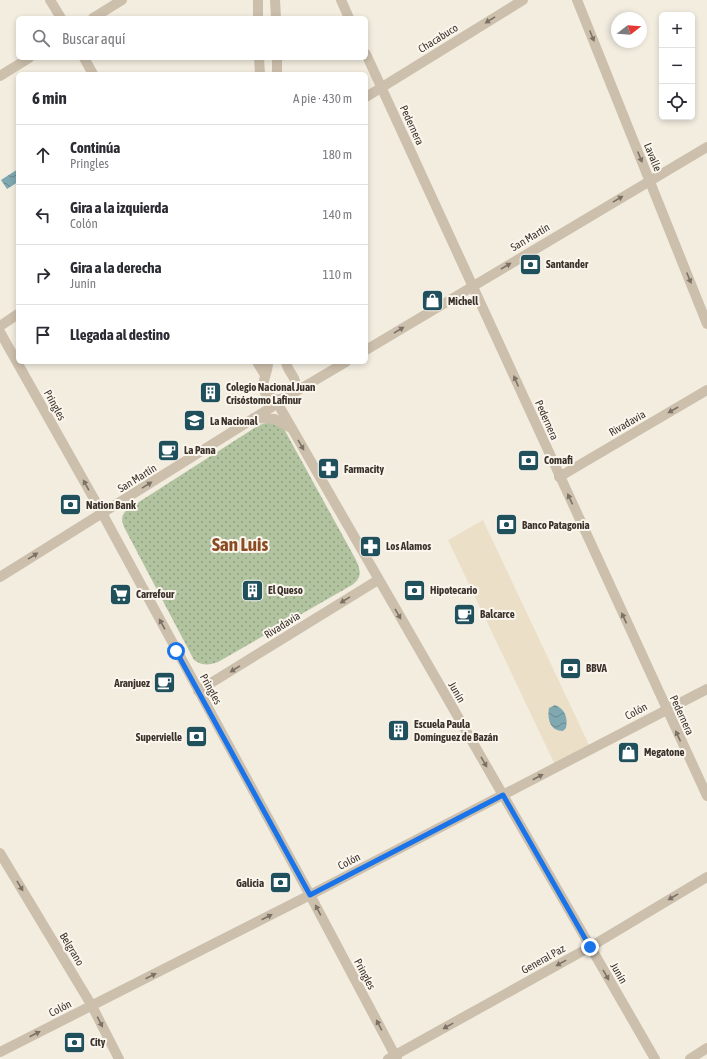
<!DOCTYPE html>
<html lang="es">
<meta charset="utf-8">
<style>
body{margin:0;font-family:"Asap Condensed",sans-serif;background:#f2f2f3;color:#2b2b33}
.controls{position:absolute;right:12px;top:12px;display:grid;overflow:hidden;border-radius:6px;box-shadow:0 2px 6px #0003}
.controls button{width:36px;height:36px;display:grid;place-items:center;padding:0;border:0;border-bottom:1px solid #e1e1e2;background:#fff;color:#2b2b33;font:20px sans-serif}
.compass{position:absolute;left:611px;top:12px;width:36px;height:36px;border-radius:50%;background:#fff;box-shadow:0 2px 6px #0003;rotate:73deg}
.stop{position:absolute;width:12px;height:12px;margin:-9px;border:3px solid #1a73e8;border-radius:50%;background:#fff}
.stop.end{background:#1a73e8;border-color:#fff;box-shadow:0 1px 4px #0008}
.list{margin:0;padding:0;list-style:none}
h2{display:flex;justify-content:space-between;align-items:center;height:52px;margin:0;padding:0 16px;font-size:17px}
h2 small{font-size:13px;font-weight:400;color:#7c7c81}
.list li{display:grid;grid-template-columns:26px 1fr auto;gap:12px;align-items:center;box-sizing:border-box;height:60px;padding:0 16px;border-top:1px solid #e1e1e2}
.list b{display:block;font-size:15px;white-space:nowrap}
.list p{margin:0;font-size:13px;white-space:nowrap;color:#7c7c81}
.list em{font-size:13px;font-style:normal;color:#7c7c81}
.icon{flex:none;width:22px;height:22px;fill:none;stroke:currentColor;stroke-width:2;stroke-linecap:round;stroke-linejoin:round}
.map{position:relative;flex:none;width:707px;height:1059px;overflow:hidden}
.search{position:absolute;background:#fff;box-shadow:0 2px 6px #0003;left:16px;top:16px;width:352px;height:44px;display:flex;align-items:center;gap:10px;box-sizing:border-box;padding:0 14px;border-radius:6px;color:#7c7c81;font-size:15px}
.panel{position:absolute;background:#fff;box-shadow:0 2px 6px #0003;left:16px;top:72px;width:352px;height:292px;border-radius:6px}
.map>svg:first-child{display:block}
</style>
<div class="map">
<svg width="707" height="1059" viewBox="0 0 707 1059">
<defs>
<pattern id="grass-dots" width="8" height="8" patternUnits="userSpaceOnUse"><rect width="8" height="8" fill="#b2c3a0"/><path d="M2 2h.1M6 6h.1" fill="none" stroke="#929f83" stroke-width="1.8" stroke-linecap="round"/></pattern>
<pattern id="water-waves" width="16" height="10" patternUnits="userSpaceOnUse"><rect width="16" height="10" fill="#7fa8b1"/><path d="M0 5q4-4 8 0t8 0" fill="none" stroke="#698990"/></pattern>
</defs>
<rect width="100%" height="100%" fill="#f3ede0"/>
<path fill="url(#grass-dots)" d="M270,422L284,429L356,560C361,571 362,578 352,585L218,662C209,665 203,666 194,660L124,527C121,519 121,515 128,509L259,425Z"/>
<path fill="#ebe0c7" d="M483,520L591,749L556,767L448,540Z"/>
<g fill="url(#water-waves)">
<path d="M18,169V182L7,189L1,180Z"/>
<path d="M555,705C565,709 568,717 566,728L563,731C550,731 547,719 549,708Z"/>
</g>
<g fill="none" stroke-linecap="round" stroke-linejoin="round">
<g stroke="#ccbfac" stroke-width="10">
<path d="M50,0L61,18"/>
<path d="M341,0L349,18"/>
<path d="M577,0L707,324"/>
<path d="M93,18L122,0"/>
<path d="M366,54L707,796"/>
<path d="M84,58L93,74"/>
<path d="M0,76L29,58"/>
<path d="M366,97L523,0"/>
<path d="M0,326L18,314"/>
<path d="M0,332L102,513L310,895L397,1059"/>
<path d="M366,350L707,147"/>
<path d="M257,362L265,375"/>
<path d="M290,395L346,362"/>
<path d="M275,399L655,1059"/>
<path d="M254,418L275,419L289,427"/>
<path d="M559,477L707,390"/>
<path d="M0,577L283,400"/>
<path d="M198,691L378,580"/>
<path d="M0,853L92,1006L119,1059"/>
<path d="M0,1052L310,895L707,689"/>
<path d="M388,1059L590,947L707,877"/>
<path d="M690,1059L707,1048"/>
</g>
<g stroke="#ccbfac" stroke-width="10">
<path d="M258,0V18"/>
<path d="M275,0L276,18"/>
<path d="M259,58L260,74"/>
<path d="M277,58V74"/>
<path d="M268,362C269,376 251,393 278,400L290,395C303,378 288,376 286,362"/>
</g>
</g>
<defs><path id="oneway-solid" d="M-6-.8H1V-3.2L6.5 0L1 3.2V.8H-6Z"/></defs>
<g fill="#7c7165">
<use href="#oneway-solid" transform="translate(490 20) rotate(148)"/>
<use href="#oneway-solid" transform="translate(592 36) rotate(68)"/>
<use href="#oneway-solid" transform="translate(640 157) rotate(68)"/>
<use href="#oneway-solid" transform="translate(618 199) rotate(-31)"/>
<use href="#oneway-solid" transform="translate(506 266) rotate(-31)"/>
<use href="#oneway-solid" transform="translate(689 278) rotate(68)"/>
<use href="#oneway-solid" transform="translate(399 330) rotate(-31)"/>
<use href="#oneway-solid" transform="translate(516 381) rotate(-114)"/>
<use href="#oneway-solid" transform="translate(673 410) rotate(150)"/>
<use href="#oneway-solid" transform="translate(301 445) rotate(60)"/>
<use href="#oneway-solid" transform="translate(86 485) rotate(-119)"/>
<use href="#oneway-solid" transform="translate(147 485) rotate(-32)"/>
<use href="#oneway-solid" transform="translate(570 499) rotate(-115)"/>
<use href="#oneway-solid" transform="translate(33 556) rotate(-32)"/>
<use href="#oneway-solid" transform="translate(345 600) rotate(148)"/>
<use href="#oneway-solid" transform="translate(398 614) rotate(60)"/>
<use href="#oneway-solid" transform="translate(624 618) rotate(-115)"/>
<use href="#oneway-solid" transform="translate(162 624) rotate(-119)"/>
<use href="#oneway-solid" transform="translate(235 669) rotate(148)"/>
<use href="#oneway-solid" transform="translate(678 736) rotate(-115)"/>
<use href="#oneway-solid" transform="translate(484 762) rotate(60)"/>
<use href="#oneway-solid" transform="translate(538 777) rotate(-28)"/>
<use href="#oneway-solid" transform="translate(20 886) rotate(59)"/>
<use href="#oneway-solid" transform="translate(673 897) rotate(149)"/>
<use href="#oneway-solid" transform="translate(318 910) rotate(-118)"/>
<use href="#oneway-solid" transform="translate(267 917) rotate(-27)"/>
<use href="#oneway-solid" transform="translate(561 963) rotate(151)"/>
<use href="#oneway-solid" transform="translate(606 975) rotate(60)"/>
<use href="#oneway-solid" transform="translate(151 976) rotate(-27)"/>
<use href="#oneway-solid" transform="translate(100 1022) rotate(63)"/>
<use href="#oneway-solid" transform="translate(379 1025) rotate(-118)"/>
<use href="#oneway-solid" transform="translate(448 1026) rotate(151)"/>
<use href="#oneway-solid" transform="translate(35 1034) rotate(-27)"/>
</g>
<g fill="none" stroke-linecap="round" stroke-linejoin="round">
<path stroke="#1a73e8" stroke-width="5" d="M176,651L310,895L503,795L590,947"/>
</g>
<defs>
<symbol id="bank-square" viewBox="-11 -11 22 22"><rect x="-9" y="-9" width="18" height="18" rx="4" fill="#1f505c" stroke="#fbf6ed"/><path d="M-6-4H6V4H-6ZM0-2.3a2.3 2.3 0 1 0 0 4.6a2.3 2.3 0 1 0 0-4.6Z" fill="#fff"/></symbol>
<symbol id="shop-square" viewBox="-11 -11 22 22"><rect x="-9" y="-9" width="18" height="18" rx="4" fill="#1f505c" stroke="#fbf6ed"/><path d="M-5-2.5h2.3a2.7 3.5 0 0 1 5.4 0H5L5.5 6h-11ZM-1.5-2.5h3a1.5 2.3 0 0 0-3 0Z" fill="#fff"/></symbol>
<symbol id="building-square" viewBox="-11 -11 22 22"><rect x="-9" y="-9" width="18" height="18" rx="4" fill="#1f505c" stroke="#fbf6ed"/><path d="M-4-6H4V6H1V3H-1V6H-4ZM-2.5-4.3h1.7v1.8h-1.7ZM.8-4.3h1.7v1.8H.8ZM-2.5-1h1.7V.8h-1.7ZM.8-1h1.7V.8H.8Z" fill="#fff"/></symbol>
<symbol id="school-square" viewBox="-11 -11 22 22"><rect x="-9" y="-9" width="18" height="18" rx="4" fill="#1f505c" stroke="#fbf6ed"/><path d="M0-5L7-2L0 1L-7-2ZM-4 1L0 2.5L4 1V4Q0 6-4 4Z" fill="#fff"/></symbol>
<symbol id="cafe-square" viewBox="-11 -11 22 22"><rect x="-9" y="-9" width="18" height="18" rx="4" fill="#1f505c" stroke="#fbf6ed"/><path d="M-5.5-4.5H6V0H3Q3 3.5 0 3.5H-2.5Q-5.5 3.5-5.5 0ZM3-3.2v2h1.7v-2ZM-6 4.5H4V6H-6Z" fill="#fff"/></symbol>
<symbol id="pharmacy-square" viewBox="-11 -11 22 22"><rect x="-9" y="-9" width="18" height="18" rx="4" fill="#1f505c" stroke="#fbf6ed"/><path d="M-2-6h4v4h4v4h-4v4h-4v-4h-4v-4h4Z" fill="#fff"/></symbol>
<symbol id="supermarket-square" viewBox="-11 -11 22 22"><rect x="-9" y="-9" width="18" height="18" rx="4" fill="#1f505c" stroke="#fbf6ed"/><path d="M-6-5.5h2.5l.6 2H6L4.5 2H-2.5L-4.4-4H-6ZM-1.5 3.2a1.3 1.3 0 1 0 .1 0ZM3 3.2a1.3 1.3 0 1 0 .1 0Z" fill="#fff"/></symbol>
</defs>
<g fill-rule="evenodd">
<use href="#bank-square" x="518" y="252" width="25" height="25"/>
<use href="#shop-square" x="420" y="288" width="25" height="25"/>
<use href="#building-square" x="198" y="380" width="25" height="25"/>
<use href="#school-square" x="182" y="408" width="25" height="25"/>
<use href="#cafe-square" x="156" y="438" width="25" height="25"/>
<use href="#bank-square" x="516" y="448" width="25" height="25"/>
<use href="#pharmacy-square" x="316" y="456" width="25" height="25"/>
<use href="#bank-square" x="58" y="492" width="25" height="25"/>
<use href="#bank-square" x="494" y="512" width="25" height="25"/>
<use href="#pharmacy-square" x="358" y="534" width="25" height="25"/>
<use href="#building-square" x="240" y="578" width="25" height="25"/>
<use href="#bank-square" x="402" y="578" width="25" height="25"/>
<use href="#supermarket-square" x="108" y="582" width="25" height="25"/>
<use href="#cafe-square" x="452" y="602" width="25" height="25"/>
<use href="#bank-square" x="558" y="656" width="25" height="25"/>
<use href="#cafe-square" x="152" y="670" width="25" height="25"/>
<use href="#building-square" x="386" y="718" width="25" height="25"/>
<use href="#bank-square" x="184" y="724" width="25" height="25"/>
<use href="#shop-square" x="616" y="740" width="25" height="25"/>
<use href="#bank-square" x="268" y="870" width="25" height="25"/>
<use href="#bank-square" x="62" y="1030" width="25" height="25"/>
</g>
<g text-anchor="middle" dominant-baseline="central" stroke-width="4" stroke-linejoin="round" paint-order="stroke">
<g font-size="11" fill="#3a322b" stroke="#fbf6ed">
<text transform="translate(438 38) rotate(-32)">Chacabuco</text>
<text transform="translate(412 125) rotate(65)">Pedernera</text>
<text transform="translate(653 157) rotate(68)">Lavalle</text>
<text transform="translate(530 237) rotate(-31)">San Martín</text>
<text transform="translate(55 405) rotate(61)">Pringles</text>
<text transform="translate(547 420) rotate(66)">Pedernera</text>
<text transform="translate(627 423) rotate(-30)">Rivadavia</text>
<text transform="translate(137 478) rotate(-32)">San Martín</text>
<text transform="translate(282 625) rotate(-32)">Rivadavia</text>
<text transform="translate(211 689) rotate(61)">Pringles</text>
<text transform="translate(457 692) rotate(60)">Junín</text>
<text transform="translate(636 711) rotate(-28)">Colón</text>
<text transform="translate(682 715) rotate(65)">Pedernera</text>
<text transform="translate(349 861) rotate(-27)">Colón</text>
<text transform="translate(72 949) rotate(59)">Belgrano</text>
<text transform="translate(543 959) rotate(-29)">General Paz</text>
<text transform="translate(619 973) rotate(60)">Junín</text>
<text transform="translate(365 974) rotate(62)">Pringles</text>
<text transform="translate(60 1008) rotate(-27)">Colón</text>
</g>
<g font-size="11" font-weight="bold" fill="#3a322b" stroke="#fbf6ed" text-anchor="start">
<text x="546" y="264">Santander</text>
<text x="448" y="301">Michell</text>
<text x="226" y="387">Colegio Nacional Juan<tspan x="226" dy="13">Crisóstomo Lafinur</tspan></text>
<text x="210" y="421">La Nacional</text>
<text x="184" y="450">La Pana</text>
<text x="544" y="460">Comafi</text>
<text x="344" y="469">Farmacity</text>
<text x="86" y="505">Nation Bank</text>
<text x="522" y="525">Banco Patagonia</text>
<text x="386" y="546">Los Alamos</text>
<text x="268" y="590">El Queso</text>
<text x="430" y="590">Hipotecario</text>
<text x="136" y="594">Carrefour</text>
<text x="480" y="614">Balcarce</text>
<text x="586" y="668">BBVA</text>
<text x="150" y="683" text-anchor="end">Aranjuez</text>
<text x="414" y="724">Escuela Paula<tspan x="414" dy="13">Domínguez de Bazán</tspan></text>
<text x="182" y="737" text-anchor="end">Supervielle</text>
<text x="644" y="752">Megatone</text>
<text x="264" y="883" text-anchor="end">Galicia</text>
<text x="90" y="1042">City</text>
</g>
<g font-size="19" font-weight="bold" fill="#8a4a23" stroke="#fbf6ed">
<text x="240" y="544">San Luis</text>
</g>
</g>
</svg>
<div class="controls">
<button>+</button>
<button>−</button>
<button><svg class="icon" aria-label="locate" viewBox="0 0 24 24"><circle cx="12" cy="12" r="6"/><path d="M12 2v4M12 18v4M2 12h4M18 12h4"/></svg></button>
</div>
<svg class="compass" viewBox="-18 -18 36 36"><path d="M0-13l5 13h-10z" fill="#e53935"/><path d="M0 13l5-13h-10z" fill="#7c7c81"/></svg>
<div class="stop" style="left:176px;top:651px"></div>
<div class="stop end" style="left:590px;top:947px"></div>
<div class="search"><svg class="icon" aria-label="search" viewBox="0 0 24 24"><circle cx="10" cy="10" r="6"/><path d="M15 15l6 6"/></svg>Buscar aquí</div>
<section class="panel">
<h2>6 min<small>A pie · 430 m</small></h2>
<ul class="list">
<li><svg class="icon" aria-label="ahead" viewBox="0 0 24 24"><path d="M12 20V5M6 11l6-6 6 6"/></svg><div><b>Continúa</b><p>Pringles</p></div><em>180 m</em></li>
<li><svg class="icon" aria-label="left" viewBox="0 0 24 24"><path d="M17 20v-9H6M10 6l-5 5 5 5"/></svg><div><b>Gira a la izquierda</b><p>Colón</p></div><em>140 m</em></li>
<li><svg class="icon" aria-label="right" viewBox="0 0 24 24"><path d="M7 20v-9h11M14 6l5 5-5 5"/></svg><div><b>Gira a la derecha</b><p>Junín</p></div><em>110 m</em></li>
<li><svg class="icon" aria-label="arrive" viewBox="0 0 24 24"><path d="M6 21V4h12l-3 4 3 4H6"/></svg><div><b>Llegada al destino</b></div></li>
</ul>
</section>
</div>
